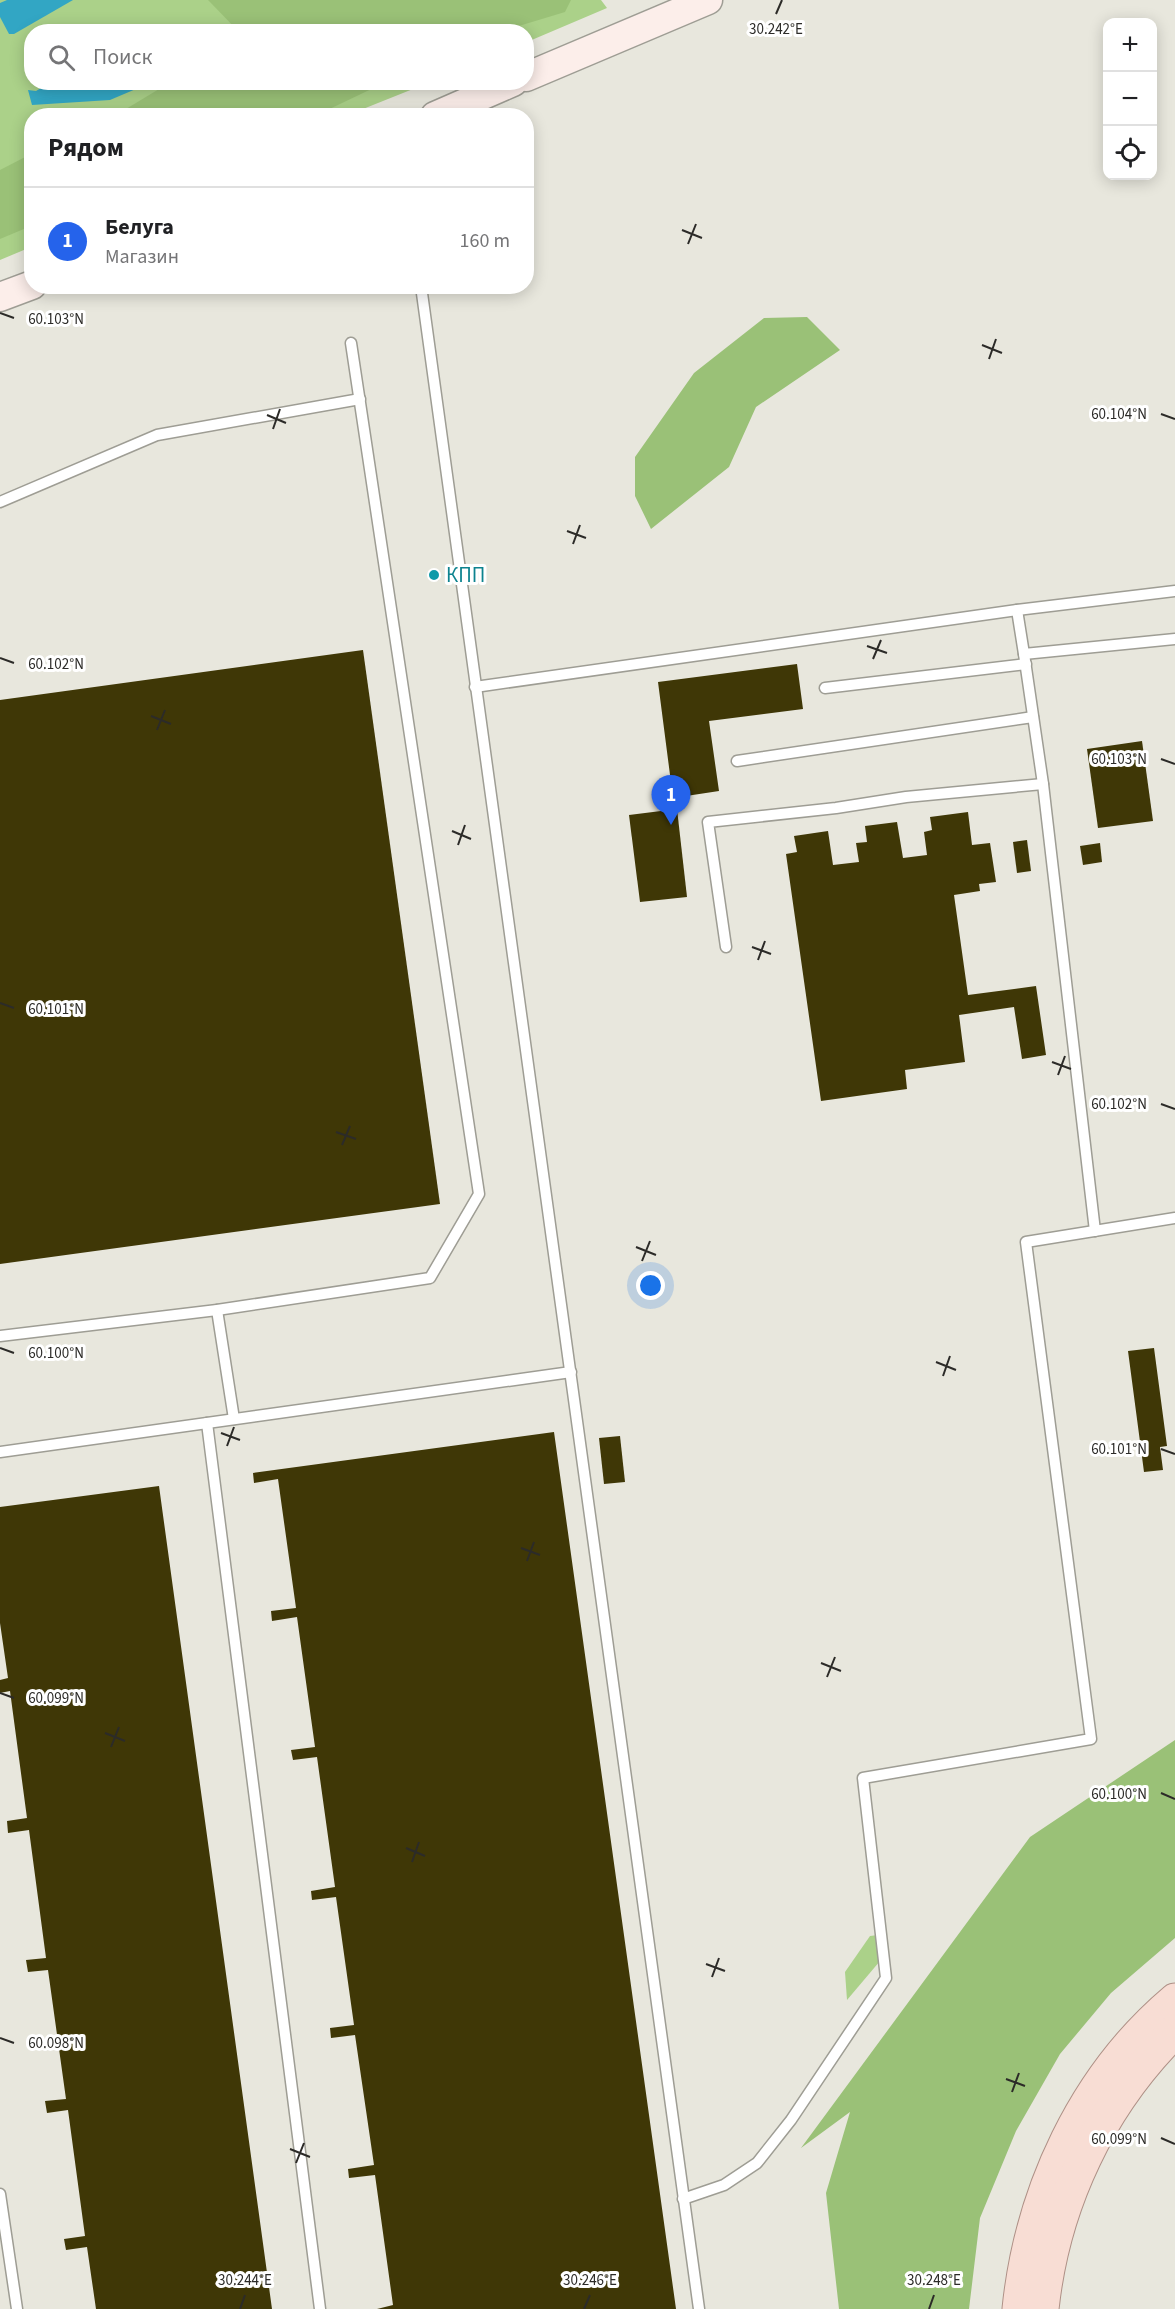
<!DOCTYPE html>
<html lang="ru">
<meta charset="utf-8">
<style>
body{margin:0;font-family:"Source Sans 3",sans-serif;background:#f6f6f6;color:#202124}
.controls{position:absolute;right:18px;top:18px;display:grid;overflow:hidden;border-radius:12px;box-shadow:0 3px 15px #0003}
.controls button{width:54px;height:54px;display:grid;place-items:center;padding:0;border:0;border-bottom:2px solid #e0e0e0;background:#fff;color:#202124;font:30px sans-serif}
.you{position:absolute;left:651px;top:1286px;width:21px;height:21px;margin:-15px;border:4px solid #fff;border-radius:50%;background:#1a73e8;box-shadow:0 0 0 9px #1a73e833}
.badge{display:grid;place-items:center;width:39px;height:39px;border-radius:50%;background:#2563eb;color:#fff;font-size:20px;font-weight:700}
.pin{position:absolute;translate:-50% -50px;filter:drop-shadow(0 2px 3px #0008)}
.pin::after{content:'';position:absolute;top:32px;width:21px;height:18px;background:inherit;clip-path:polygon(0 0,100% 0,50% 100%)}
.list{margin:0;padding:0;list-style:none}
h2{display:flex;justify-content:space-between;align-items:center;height:78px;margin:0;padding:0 24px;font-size:26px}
h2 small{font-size:20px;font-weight:400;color:#757577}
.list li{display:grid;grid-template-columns:39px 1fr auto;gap:18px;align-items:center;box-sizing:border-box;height:108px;padding:0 24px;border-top:2px solid #e0e0e0}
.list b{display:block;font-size:22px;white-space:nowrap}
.list p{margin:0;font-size:20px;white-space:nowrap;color:#757577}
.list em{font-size:20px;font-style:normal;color:#757577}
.icon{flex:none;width:33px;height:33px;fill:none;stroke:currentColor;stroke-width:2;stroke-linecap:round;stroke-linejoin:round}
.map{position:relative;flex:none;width:1175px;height:2309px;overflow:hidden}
.search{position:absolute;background:#fff;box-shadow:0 3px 15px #0003;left:24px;top:24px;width:510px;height:66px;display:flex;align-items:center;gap:15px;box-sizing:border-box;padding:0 21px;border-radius:24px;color:#757577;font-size:22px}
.panel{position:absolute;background:#fff;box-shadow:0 3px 15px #0003;left:24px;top:108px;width:510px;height:186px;border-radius:24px}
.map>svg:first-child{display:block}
</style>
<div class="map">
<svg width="1175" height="2309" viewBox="0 0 1175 2309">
<rect width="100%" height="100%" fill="#e8e7dd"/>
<g fill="#abd189">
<path d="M0,0H601L607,8L527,42L526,32H32V82L428,83L348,115L32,116L31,247L0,260Z"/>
<path d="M878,1935L880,1961L847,2000L845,1972L870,1936Z"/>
</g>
<g fill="#9ac177">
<path d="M208,0H571L565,12L502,31L239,32Z"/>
<path d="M169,83V82L384,83L317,115H116Z"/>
<path d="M31,154V226L0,239V170Z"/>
<path d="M807,317L840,350L756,407L729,467L651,529L635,496V457L694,373L764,318Z"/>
<path d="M1175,1740V1938L1111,1993L1060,2054L1016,2131L980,2218L969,2309H839L826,2193L850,2112L801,2148L1030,1837Z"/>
</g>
<g fill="#32a6c4">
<path d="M7,0H73L14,34H9L0,17V3Z"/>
<path d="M183,24L212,28V31H142Z"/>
<path d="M51,82H150V83L110,100L32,105L28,90L36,91Z"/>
</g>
<g fill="#3f3706">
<path d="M438,570L439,580L431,581L430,571Z"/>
<path d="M363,650L440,1204L0,1264V700Z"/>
<path d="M797,664L803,709L709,721L719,791L673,798L658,682Z"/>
<path d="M1142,741L1153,821L1098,828L1087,749Z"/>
<path d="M677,809L687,897L640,902L629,815Z"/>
<path d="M968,812L972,845L990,843L996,882L979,884L980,891L954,895L968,995L1036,986L1046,1055L1022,1059L1014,1007L959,1015L965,1062L905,1070L907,1089L821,1101L786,854L797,852L794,836L828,831L833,865L859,862L856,843L867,842L865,826L897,822L903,858L927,855L924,832L932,830L930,817Z"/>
<path d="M1027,840L1031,871L1017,873L1013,842Z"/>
<path d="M1100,843L1102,862L1083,865L1080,846Z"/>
<path d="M1154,1348L1167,1446L1160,1447L1163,1470L1144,1472L1128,1351Z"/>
<path d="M554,1432L676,2309H377L393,2305L375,2175L349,2178L348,2169L374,2165L355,2035L331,2038L330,2028L354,2025L336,1897L312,1900L311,1891L335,1887L317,1757L293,1760L291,1750L315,1747L297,1617L272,1621L271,1611L296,1608L278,1479L254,1483L253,1473Z"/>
<path d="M620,1436L625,1482L604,1484L599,1438Z"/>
<path d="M159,1486L272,2309H96L87,2247L66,2250L64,2239L85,2236L68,2110L47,2113L45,2101L66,2099L48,1970L28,1972L26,1960L46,1958L29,1830L8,1833L7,1821L27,1818L10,1691L0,1693V1680L8,1678L0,1623V1507Z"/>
</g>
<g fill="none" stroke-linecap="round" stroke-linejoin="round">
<defs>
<g id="lane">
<path d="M421,286L699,2309"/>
<path d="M0,502L157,435L360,399"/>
<path d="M1017,610L1024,654L1175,639"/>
<path d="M1024,654L1043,784L1095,1231"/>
<path d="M475,687L1017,610L1175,591"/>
<path d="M825,688L1026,664"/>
<path d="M737,761L1033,717"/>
<path d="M726,947L708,822L836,808L906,797L1043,784"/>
<path d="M217,1310L234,1419"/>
<path d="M0,1336L217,1310L430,1278L479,1194L351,343"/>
<path d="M207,1423L320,2309"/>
<path d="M0,1452L571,1372"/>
<path d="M0,2194L17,2309"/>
<path d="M683,2199L724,2185L757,2163L791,2120L886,1978L863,1778L1091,1739L1026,1242L1175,1218"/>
</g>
<g id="secondary">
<path d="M526,77L708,0"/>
<path d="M435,116L513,82"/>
<path d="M0,297L32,285"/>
</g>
<g id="primary">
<path d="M1019,2309C1031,2192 1084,2077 1175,2000"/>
<path d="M1042,2309C1053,2204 1100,2105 1175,2031"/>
</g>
</defs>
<use href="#lane" stroke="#9e9d94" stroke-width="13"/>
<use href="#secondary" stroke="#9e9d94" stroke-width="31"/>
<use href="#primary" stroke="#ae9086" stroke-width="35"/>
<use href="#lane" stroke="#fff" stroke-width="10"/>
<use href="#secondary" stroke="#fceeea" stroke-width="28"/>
<use href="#primary" stroke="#f8ddd4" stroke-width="33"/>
</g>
<path fill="none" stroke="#2c2b28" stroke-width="2" d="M776,14L782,0M682,230L702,238M688,244L696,224M0,313L14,318M982,345L1002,353M989,359L996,339M1161,414L1175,419M267,415L286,423M273,429L280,409M567,531L586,538M573,544L580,525M867,646L887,653M0,658L14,663M873,659L881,640M151,716L171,724M157,730L165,710M1161,759L1175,764M452,831L471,839M458,845L465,825M752,947L771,954M758,960L765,941M0,1003L14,1008M1052,1062L1071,1069M1058,1075L1065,1056M1161,1104L1175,1109M336,1132L356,1139M342,1145L350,1126M636,1247L656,1255M642,1261L650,1241M0,1348L14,1353M936,1362L956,1370M943,1376L950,1356M221,1433L240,1440M227,1446L234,1427M1161,1449L1175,1454M521,1548L540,1555M527,1561L534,1542M821,1663L841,1671M827,1677L835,1657M0,1693L14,1698M105,1733L125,1741M111,1747L119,1727M1161,1793L1175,1799M406,1848L425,1856M412,1862L419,1842M706,1964L725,1971M712,1977L719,1958M0,2038L14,2043M1006,2079L1025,2086M1012,2092L1019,2073M1161,2138L1175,2144M290,2149L310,2157M296,2163L304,2143M240,2309L245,2295M584,2309L590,2295M929,2309L934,2295"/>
<circle fill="#0f9aa8" stroke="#fff" stroke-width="2" cx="434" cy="575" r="6"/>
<g text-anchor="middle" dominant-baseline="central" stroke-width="6" stroke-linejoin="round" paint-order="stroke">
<g font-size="21" fill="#0d838f" stroke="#fff" text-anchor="start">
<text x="446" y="575">КПП</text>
</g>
</g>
<g font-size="15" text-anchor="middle" fill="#2c2b28" stroke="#fff" stroke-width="6" stroke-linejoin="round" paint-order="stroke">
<text x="776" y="34">30.242°E</text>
<text x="56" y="324">60.103°N</text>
<text x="1119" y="419">60.104°N</text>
<text x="56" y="669">60.102°N</text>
<text x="1119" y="764">60.103°N</text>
<text x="56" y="1014">60.101°N</text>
<text x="1119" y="1109">60.102°N</text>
<text x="56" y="1358">60.100°N</text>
<text x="1119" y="1454">60.101°N</text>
<text x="56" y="1703">60.099°N</text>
<text x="1119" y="1799">60.100°N</text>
<text x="56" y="2048">60.098°N</text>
<text x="1119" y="2144">60.099°N</text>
<text x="245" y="2285">30.244°E</text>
<text x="590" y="2285">30.246°E</text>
<text x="934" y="2285">30.248°E</text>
</g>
</svg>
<div class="controls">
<button>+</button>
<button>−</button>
<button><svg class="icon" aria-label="locate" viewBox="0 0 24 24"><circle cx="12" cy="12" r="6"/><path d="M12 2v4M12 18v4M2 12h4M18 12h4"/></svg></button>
</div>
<div class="you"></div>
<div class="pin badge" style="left:671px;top:825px">1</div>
<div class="search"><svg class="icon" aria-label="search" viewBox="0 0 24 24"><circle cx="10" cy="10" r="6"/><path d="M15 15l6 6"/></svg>Поиск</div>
<section class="panel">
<h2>Рядом<small></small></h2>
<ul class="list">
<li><span class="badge">1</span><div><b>Белуга</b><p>Магазин</p></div><em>160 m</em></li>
</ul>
</section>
</div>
